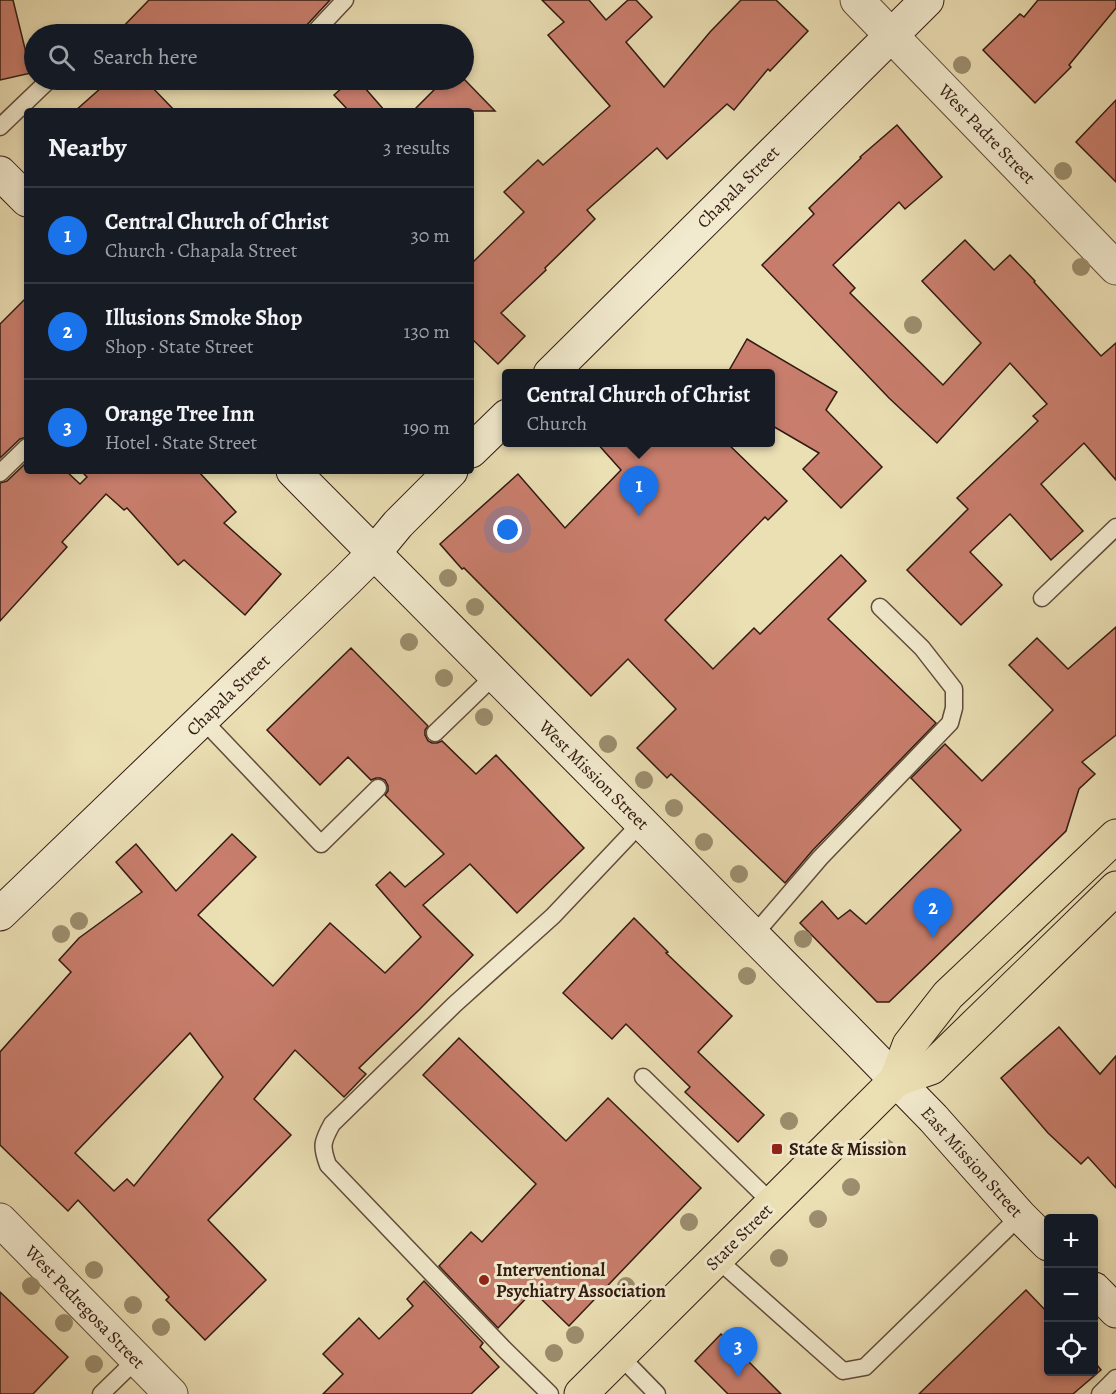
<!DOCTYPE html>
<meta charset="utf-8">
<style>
body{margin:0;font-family:Alegreya,serif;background:#242831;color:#f1f3f6}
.controls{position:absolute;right:18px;bottom:18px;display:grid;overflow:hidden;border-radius:6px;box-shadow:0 3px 9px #0003}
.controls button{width:54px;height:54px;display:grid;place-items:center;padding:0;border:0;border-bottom:2px solid #363941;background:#171b24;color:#f1f3f6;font:30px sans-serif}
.you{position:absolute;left:508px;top:530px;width:21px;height:21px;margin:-15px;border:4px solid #fff;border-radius:50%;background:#1a73e8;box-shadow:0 0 0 9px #1a73e833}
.badge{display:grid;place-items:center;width:39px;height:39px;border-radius:50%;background:#1a73e8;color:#fff;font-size:20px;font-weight:700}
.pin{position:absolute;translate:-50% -50px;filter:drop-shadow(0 2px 3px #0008)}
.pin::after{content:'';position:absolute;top:32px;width:21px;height:18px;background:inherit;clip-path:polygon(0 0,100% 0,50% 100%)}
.popup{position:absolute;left:502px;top:369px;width:273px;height:78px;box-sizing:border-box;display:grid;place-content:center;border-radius:6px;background:#171b24;filter:drop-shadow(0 2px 4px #0005);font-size:20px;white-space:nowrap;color:#9ea1a6}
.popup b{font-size:22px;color:#f1f3f6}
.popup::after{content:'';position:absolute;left:50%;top:100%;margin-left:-12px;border:12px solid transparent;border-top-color:#171b24}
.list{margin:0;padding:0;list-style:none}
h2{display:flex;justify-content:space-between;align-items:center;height:78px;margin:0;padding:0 24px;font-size:26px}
h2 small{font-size:20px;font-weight:400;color:#9ea1a6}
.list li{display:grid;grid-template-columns:39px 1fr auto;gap:18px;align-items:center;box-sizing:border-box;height:96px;padding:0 24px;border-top:2px solid #363941}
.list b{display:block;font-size:22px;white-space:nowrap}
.list p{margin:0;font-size:20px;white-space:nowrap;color:#9ea1a6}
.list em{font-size:20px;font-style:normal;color:#9ea1a6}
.icon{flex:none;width:33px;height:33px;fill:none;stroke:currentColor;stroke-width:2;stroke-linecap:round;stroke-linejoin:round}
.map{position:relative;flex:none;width:1116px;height:1394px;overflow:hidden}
.search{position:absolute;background:#171b24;box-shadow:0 3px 9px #0003;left:24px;top:24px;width:450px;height:66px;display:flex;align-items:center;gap:15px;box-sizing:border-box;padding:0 21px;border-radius:33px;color:#9ea1a6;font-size:22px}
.panel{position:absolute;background:#171b24;box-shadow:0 3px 9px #0003;left:24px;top:108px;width:450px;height:366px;border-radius:6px}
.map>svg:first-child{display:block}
</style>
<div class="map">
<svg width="1116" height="1394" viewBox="0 0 1116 1394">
<rect width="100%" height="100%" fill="#ebdfb4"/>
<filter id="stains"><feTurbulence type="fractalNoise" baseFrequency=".00333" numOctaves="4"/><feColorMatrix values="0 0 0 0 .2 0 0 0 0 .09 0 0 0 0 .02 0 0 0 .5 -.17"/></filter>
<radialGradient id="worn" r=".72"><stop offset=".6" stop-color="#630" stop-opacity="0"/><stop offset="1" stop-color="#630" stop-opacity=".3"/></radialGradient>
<g fill="#c97e6d" stroke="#311a11" stroke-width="1.5" fill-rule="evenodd">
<path d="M0,0H13L31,73L0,80Z"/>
<path d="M149,0H330L305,27L303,34H116Z"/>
<path d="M542,0H589L606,20L628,0H636L652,17L626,42L664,87L710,32L741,0H776L808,31L770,71L768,69L734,110L727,104L667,159L657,148L587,210L595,219L545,268L546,270L501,313L525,336L498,364L471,338V264L524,212L504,192L538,160L543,165L610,106L548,35L564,22Z"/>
<path d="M1038,0H1116V8L1069,65L1071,67L1035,103L983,50L1020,14L1024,17Z"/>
<path d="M464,79L495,111H413L444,80Z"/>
<path d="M110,80H150L147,82L175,111H75Z"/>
<path d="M351,80H358L385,111H349L334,95Z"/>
<path d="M1116,100V182L1076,142Z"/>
<path d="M897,125L942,177L905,209L899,202L833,265L855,288L850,293L943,385L981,343L922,281L965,240L994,270L1010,255L1035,281L1034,282L1101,356L1116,343V480L1084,443L1041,484L1083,531L1051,560L1010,514L970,552L1002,585L961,625L907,570L968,509L957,498L1038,421L1033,416L1047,404L1010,363L937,443L889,398L762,265L814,214L809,208L861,158L860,157Z"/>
<path d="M27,297V437L20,439L0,458V324Z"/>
<path d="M747,339L837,392L826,410L882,467L841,508L803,469L819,453L771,425V374H727Z"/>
<path d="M596,442H726L787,501L768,520L765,517L665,620L713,669L754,628L760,634L841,555L866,581L828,619L936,723L812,851L785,883L671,774L667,778L637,748L676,709L628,659L591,696L464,568L462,569L440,544L518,474L565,528L621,470Z"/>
<path d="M27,462V471H66L80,484L87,477L81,471H198L236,512L224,523L281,574L245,615L184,560L178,565L127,508L124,510L106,494L62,542L67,547L0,621V483L7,481Z"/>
<path d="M1116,627V735L1082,762L1095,774L1079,789L1066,831L889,1002H877L800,923L822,901L838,919L850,910L866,924L961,830L911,778L945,744L982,781L1053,710L1009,665L1037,638L1068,669Z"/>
<path d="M351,648L428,726L425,730V735L428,741L432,743H437L442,741L476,774L496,755L584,848L517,913L470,864L423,905L473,955L420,1009L359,1068L366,1074L344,1097L295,1050L254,1099L291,1135L208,1220L266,1280L205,1340L166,1300L169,1297L78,1200L68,1211L0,1145V1052L71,972L59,960L79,938L142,892L116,862L136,844L176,891L232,834L256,857L198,915L273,986L330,923L385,973L421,937L376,885L390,872L405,887L444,854L385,795L388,791V786L385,780L380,778H376L371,780L348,757L320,785L267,730ZM190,1033L223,1077L134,1186L127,1179L114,1191L75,1153Z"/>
<path d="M634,918L668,952L666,953L732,1016L698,1052L764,1115L738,1142L685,1092L690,1087L626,1024L612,1039L563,993Z"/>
<path d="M1059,1027L1100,1074L1116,1056V1188L1088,1157L1081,1164L1048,1133L1001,1078Z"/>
<path d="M459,1038L566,1141L608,1098L701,1188L569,1326L533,1291L498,1328L439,1266L471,1232L482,1242L536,1184L423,1075Z"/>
<path d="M424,1281L483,1343L480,1347L499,1367L471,1394H323L343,1374L323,1354L359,1318L379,1339L413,1306L407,1299Z"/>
<path d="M1026,1290L1048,1313V1371H1094V1361L1101,1370L1073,1394H919Z"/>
<path d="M0,1292L68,1357L33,1394H0Z"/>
<path d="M721,1334L781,1394H728L695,1361Z"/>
</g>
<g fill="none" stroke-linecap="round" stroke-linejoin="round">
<defs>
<g id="lane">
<path d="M313,34L345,0"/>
<path d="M0,127L49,80"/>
<path d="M0,473L27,447"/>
<path d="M1042,598L1116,527"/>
<path d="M202,719L321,844L378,788"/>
<path d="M435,733L495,675"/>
<path d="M753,936L820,858L950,723L954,708V689L922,648L880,607"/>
<path d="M643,1077L773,1204"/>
<path d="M717,1259L843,1371L865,1367L1020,1216"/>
<path d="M620,1356L657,1394"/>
<path d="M101,1394L136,1360"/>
<path d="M550,1394L505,1350L328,1165C321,1146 322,1142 332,1124L455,1004L553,916L641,823"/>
<path d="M1100,1394L1116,1378"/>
</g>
<g id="street">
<path d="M857,0L1116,268"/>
<path d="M0,1220L171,1394"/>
</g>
<g id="secondary">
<path d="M0,173L27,200"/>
<path d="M550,374L927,0"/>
<path d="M471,451L507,416"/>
<path d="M293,471L849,1032L933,1118L1020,1216L1048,1244"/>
<path d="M0,914L347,580L374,553L398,524L451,471"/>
<path d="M1094,1289L1116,1311"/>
</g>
<g id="primary">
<path d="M896,1080L931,1068L1116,888"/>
<path d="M581,1394L896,1080L909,1045L948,995L1116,836"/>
</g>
</defs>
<use href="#lane" stroke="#604b3a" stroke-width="19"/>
<use href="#street" stroke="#604b3a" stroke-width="35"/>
<use href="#secondary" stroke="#311a11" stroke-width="35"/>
<use href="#primary" stroke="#311a11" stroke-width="35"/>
<use href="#lane" stroke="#f2eace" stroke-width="16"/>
<use href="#street" stroke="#f2eace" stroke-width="33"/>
<use href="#secondary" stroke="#f2eace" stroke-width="33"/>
<use href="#primary" stroke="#ebdfb4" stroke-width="33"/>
</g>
<g fill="#9c8e6e">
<circle cx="962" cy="65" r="9"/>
<circle cx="1063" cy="171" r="9"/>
<circle cx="1081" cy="267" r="9"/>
<circle cx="913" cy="325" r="9"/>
<circle cx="448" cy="578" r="9"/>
<circle cx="475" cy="607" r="9"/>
<circle cx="409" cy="642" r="9"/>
<circle cx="444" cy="678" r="9"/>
<circle cx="484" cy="717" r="9"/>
<circle cx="608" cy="744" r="9"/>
<circle cx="644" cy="780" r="9"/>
<circle cx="674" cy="808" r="9"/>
<circle cx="704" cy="842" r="9"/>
<circle cx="739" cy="874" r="9"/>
<circle cx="79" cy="921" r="9"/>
<circle cx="61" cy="934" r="9"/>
<circle cx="803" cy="939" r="9"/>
<circle cx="747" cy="976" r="9"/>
<circle cx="789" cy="1121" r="9"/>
<circle cx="886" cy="1148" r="9"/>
<circle cx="851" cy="1187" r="9"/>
<circle cx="818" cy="1219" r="9"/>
<circle cx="689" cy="1222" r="9"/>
<circle cx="779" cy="1258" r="9"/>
<circle cx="94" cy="1270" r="9"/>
<circle cx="31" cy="1286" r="9"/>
<circle cx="626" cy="1286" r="9"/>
<circle cx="133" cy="1305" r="9"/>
<circle cx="64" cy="1323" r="9"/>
<circle cx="161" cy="1327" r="9"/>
<circle cx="575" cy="1335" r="9"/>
<circle cx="554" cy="1353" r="9"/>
<circle cx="94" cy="1364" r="9"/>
</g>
<g fill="#8f2418" stroke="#f2eace" stroke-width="2">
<rect x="771" y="1143" width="12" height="12" rx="3"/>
<circle cx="484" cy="1280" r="6"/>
</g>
<g text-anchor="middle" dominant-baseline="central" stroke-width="6" stroke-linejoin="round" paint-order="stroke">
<g font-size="18" fill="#311a11" stroke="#f2eace">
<text transform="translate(987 134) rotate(46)">West Padre Street</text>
<text transform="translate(738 187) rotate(-45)">Chapala Street</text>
<text transform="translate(228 695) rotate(-44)">Chapala Street</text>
<text transform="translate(594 775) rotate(45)">West Mission Street</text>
<text transform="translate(972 1162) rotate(48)">East Mission Street</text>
<text transform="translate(739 1237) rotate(-45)">State Street</text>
<text transform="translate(85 1307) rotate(46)">West Pedregosa Street</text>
</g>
<g font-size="18" font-weight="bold" fill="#311a11" stroke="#f2eace" text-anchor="start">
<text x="789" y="1149">State &amp; Mission</text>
<text x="496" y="1270">Interventional<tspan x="496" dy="21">Psychiatry Association</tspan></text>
</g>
</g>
<rect width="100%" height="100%" filter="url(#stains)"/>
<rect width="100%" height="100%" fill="url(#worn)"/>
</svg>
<div class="controls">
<button>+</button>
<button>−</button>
<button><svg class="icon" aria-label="locate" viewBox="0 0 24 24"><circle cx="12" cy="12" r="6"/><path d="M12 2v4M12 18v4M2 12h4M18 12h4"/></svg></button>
</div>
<div class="you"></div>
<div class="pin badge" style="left:639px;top:516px">1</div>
<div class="popup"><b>Central Church of Christ</b>Church</div>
<div class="pin badge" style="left:933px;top:938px">2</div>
<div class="pin badge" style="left:738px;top:1377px">3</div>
<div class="search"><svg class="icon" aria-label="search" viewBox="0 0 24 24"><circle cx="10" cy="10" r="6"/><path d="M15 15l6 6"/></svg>Search here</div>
<section class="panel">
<h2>Nearby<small>3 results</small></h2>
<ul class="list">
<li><span class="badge">1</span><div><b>Central Church of Christ</b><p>Church · Chapala Street</p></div><em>30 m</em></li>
<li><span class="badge">2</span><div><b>Illusions Smoke Shop</b><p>Shop · State Street</p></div><em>130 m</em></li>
<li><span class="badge">3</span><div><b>Orange Tree Inn</b><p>Hotel · State Street</p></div><em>190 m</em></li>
</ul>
</section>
</div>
